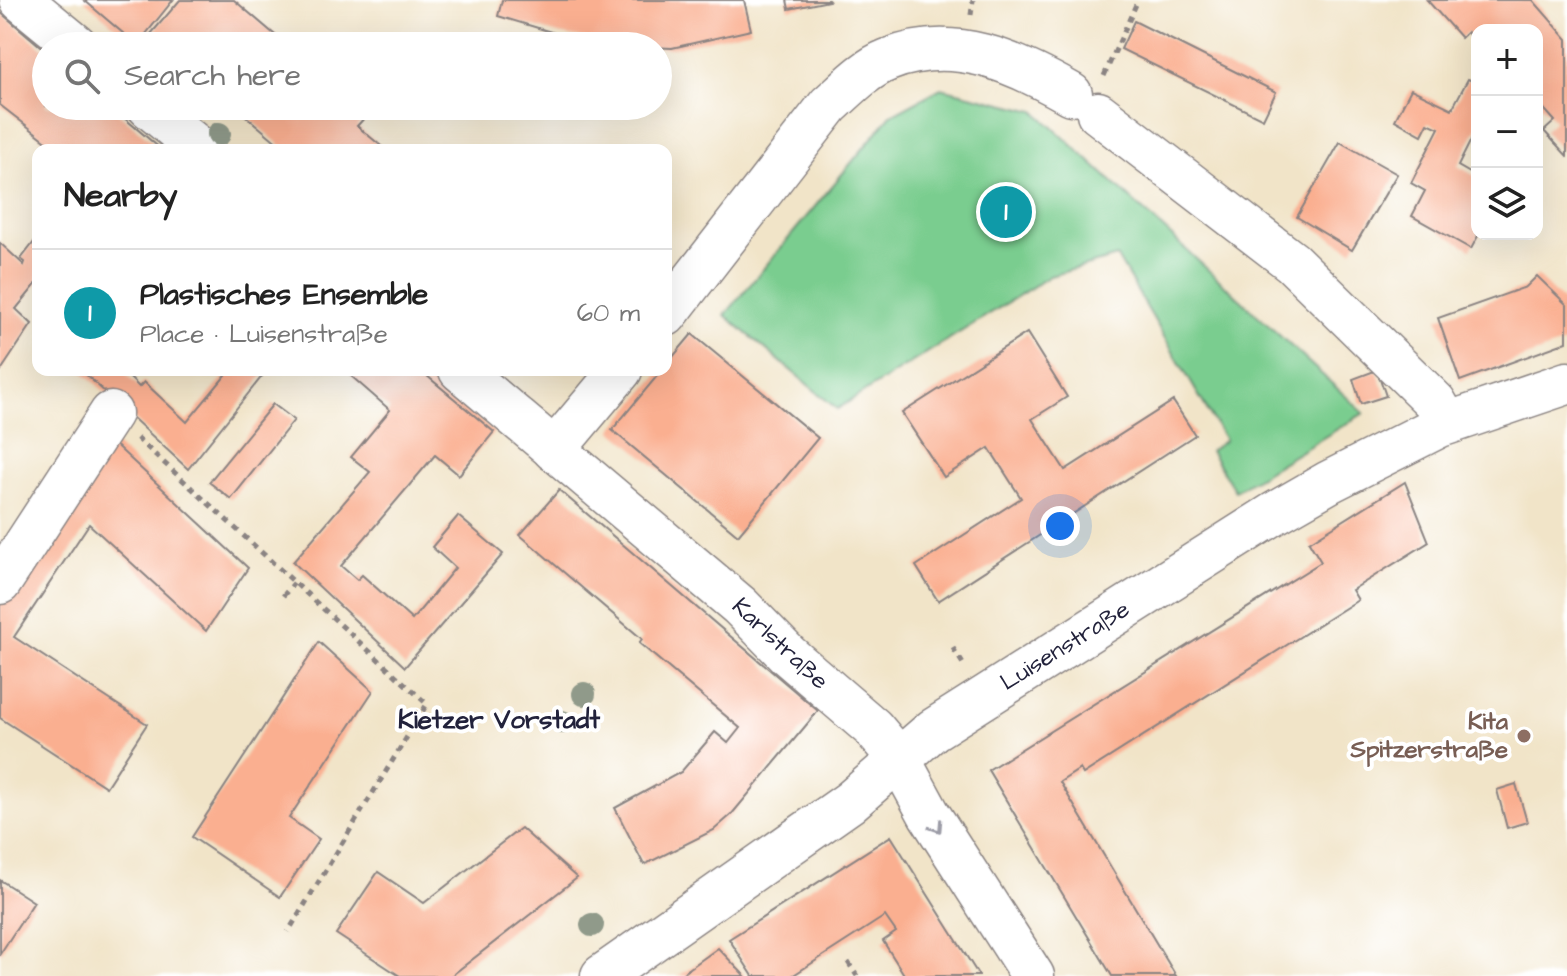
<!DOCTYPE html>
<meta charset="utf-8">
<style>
body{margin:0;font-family:"Architects Daughter",sans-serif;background:#f2f2f2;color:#222}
.controls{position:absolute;right:24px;top:24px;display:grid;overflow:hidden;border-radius:16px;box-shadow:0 8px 32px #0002}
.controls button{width:72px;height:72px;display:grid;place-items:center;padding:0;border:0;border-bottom:2px solid #e0e0e0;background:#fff;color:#222;font:40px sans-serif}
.you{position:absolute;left:1060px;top:526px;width:28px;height:28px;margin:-20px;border:6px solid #fff;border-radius:50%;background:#1a73e8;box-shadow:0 0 0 12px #1a73e833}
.badge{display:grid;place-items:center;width:52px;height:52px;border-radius:50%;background:#db2777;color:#fff;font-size:26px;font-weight:700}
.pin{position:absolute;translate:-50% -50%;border:4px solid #fff;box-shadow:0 2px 8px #0006}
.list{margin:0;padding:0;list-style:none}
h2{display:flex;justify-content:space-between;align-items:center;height:104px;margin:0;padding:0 32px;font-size:34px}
h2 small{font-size:26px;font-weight:400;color:#767676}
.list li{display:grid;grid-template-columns:52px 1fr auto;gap:24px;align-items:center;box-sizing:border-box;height:128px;padding:0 32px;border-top:2px solid #e0e0e0}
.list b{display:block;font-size:30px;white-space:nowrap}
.list p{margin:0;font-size:26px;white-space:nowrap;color:#767676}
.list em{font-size:26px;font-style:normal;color:#767676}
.icon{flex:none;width:44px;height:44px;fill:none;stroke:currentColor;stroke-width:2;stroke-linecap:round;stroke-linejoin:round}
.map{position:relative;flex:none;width:1567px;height:976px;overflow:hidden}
.search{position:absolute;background:#fff;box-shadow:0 8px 32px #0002;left:32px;top:32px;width:640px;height:88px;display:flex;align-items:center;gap:20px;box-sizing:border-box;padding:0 28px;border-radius:44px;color:#767676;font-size:30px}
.panel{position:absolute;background:#fff;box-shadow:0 8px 32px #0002;left:32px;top:144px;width:640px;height:232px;border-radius:16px}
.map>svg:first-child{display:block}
</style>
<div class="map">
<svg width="1567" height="976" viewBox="0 0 1567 976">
<rect width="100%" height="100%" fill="#fff"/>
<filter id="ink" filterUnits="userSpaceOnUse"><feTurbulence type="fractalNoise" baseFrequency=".0125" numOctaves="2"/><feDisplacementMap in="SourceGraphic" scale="16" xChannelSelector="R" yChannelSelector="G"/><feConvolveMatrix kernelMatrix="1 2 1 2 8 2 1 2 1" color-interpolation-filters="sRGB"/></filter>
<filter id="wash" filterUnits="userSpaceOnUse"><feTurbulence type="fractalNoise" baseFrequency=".006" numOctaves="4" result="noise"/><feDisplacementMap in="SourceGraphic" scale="32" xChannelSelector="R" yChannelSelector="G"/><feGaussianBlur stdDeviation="1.8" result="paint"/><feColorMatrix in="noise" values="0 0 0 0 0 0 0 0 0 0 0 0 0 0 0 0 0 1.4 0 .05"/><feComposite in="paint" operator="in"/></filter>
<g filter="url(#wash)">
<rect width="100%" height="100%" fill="#f1e4c8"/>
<path fill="#7acd8f" stroke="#4e7865" stroke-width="2" d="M941,88L1035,111L1364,413L1235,491L1210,451L1225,440L1117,257L1050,276L837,409L725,315L891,115Z"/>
<g id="blocks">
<g fill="#faaf90">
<path d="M84,0H173L137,45Z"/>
<path d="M180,0H234L288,46H163L150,35Z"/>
<path d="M502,0H744L751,30L672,48L626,46L558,34L498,16Z"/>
<path d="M787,0H828L829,1L789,9Z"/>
<path d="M1427,0H1533L1567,39V156L1544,131L1555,121L1537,101V30H1477V45L1467,32L1461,38Z"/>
<path d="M0,12L46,51V106H110L162,150H58L0,105Z"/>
<path d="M1134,21L1276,92L1263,119L1121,49Z"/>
<path d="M1468,79L1477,83V128L1458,166L1477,177V234H1479L1471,249L1412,216L1425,191L1411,183L1439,128L1428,123L1422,135L1395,120L1411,89L1452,109Z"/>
<path d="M234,106H359L368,114L357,126L386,150H286Z"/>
<path d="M1340,142L1397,174L1352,250L1297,217Z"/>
<path d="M38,237V282L16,309L32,324L0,372V243L24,265L25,262L21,259Z"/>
<path d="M1537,276L1567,305V342L1460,381L1438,318L1526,287Z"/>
<path d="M1027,333L1067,397L1032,419L1065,470L1173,401L1195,435L938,601L916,566L1021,498L989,448L944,477L902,413Z"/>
<path d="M692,334L818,438L738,535L612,430L662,370H666V365Z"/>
<path d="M81,370H122L139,387L144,382L187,422L230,370H267L188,469Z"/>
<path d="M356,370H420L494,432L459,475L435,455L341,566L357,580L362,575L412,620L455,568L432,547L458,516L503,554L405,667L293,562L370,472L351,457L390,410L351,376Z"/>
<path d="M1377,370L1386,396L1361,404L1353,379Z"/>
<path d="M273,404L294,420L231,499L209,482Z"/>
<path d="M108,438L248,568L206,631L89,524L14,637L147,724L106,787L0,718V603Z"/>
<path d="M1405,482L1429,542L1352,590L1358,600L1083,774L1080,769L1060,782L1176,976H1112L988,770L1321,562L1309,542Z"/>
<path d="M559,490L818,711L731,815L714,830L644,865L615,808L681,772L715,732L728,743L740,728L639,643L642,639L520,535Z"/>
<path d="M319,642L373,691L289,818L319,839L280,897L192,837Z"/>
<path d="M1516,784L1527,822L1507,828L1497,790Z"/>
<path d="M521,828L577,878L451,976H400L336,934L378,872L424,903Z"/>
<path d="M891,836L979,976H905L883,941L896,932L885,916L792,976H753L729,939Z"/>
<path d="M0,880L34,902L0,954Z"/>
<path d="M718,948L745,976H679Z"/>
</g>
</g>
</g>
<g filter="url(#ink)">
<use href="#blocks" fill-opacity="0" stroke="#8a8382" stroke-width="2"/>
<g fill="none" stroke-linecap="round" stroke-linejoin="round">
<defs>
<g id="minor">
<path d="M21,0L77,46"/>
<path d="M148,106L201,150"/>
<path d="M1098,113L1292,262L1435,402L1447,423"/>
<path d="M666,315L829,105C847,89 865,69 888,60C954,34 1015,62 1071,94"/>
<path d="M460,370L740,606L788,655L873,728L899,759L929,814L1033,976"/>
<path d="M554,450L621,370"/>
<path d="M0,583L111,413"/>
<path d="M602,976L850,802L933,730L1275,513L1329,482L1440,426L1567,383"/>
</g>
</defs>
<use href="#minor" stroke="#8a8382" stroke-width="45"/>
<g stroke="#8a8382" stroke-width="5" stroke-dasharray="6 6" stroke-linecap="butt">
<path d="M971,15L973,0"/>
<path d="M1104,76L1138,0"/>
<path d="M137,438L427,704L288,932"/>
<path d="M283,596L294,583"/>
<path d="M953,648L965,667"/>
<path d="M848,962L857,976"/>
</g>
<use href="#minor" stroke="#fff" stroke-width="42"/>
</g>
<g fill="#909a8a">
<circle cx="219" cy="134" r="12"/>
<circle cx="584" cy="694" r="12"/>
<circle cx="562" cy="722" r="12"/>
<circle cx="592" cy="925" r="12"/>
</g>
<defs><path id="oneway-chevron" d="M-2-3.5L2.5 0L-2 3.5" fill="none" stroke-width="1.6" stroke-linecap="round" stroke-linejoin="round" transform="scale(2)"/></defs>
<use stroke="#9c9ca7" href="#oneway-chevron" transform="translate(937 827) rotate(57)"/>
</g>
<circle fill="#8d6e63" stroke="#fff" stroke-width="3" cx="1524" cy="736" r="8"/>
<g text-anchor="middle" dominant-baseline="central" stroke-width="8" stroke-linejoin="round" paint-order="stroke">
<g font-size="24" fill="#22223b" stroke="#fff">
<text transform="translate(780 644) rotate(43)">Karlstraße</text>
<text transform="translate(1065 646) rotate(-32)">Luisenstraße</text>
</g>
<g font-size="24" font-weight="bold" fill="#785e54" stroke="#fff" text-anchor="end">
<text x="1508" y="722">Kita<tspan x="1508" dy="28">Spitzerstraße</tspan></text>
</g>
<g font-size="26" font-weight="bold" fill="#22223b" stroke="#fff">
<text x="499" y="720">Kietzer Vorstadt</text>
</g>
</g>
</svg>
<div class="controls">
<button>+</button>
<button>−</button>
<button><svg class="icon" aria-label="layers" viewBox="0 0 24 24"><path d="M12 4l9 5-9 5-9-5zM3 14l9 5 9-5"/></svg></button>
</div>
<div class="you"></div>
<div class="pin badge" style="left:1006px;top:212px;background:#0f9aa8">1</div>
<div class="search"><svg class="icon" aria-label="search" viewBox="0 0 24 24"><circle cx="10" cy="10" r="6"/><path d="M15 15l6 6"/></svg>Search here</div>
<section class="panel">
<h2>Nearby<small></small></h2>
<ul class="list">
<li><span class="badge" style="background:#0f9aa8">1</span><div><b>Plastisches Ensemble</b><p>Place · Luisenstraße</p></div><em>60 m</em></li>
</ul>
</section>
</div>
